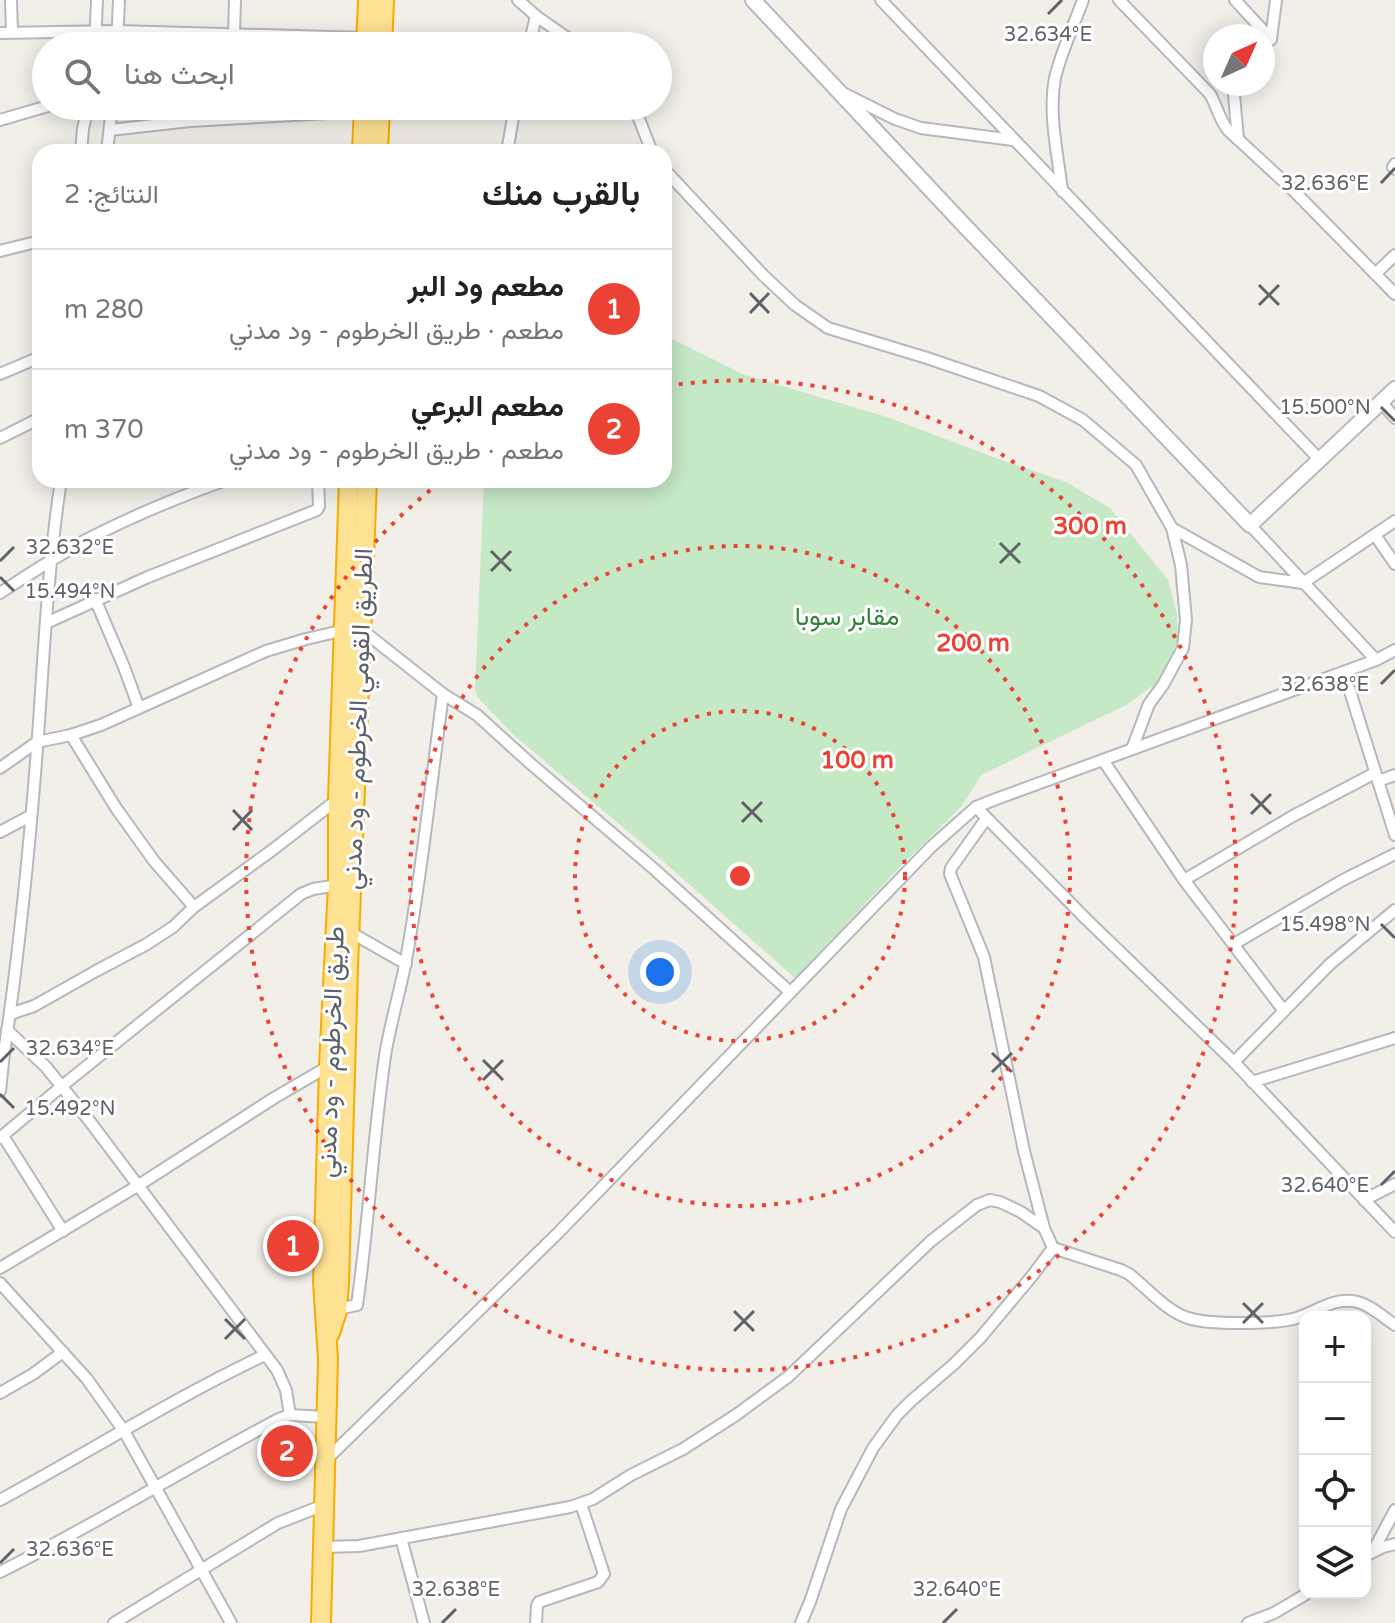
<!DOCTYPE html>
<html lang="ar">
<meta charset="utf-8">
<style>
body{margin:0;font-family:"Varela Round",Vazirmatn,sans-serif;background:#f6f6f6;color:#222;direction:rtl}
.controls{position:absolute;right:24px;bottom:24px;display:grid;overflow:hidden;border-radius:16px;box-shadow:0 4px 20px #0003}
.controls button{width:72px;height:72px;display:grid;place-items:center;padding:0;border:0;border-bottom:2px solid #e0e0e0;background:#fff;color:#222;font:40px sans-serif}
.compass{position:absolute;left:1203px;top:24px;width:72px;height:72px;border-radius:50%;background:#fff;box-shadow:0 4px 20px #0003;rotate:45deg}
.you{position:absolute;left:660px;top:972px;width:28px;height:28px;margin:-20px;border:6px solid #fff;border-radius:50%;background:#1a73e8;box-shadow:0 0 0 12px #1a73e833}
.badge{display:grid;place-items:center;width:52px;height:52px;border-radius:50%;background:#ea4335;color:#fff;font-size:26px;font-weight:700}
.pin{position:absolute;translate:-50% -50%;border:4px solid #fff;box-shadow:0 2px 8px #0006}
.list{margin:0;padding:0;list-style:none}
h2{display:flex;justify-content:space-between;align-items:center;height:104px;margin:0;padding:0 32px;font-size:34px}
h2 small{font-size:26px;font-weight:400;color:#767676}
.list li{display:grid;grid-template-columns:52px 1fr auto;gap:24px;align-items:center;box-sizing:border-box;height:120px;padding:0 32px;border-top:2px solid #e0e0e0}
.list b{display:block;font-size:30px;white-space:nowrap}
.list p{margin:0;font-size:26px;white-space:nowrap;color:#767676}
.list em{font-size:26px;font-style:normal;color:#767676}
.icon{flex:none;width:44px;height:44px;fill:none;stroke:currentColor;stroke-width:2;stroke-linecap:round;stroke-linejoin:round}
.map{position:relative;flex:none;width:1395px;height:1623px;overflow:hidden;direction:ltr}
.search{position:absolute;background:#fff;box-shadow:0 4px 20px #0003;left:32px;top:32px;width:640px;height:88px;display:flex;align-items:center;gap:20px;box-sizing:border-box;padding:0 28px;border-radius:44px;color:#767676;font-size:30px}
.panel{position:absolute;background:#fff;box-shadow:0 4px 20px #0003;left:32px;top:144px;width:640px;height:344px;border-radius:24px;direction:rtl}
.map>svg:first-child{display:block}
</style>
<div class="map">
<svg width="1395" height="1623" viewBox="0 0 1395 1623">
<rect width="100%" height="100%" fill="#f1efe8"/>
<path fill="#c5e8c5" d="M664,335L745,375L887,417L1004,461L1066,482L1110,508L1168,580L1177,614L1178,639L1168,670L1154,685L1126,705L981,775L961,807L900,867L795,978L656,855L516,737L480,700L475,691L484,480H664Z"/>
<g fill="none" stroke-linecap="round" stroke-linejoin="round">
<defs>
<g id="street">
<path d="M11,0L12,32"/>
<path d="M518,0L536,16L579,46"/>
<path d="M881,0L1319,459"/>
<path d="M1119,0L1210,94C1217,106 1219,119 1228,130L1294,191L1395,294"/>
<path d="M1235,0L1271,39"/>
<path d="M0,33L118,31L366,38"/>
<path d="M234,34L235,0"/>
<path d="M1263,45L1271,39L1276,0"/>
<path d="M95,46L97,0"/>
<path d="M117,46L119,0"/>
<path d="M529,46L536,16"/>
<path d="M1233,84L1238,139"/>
<path d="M845,94L895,119L921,128L1013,140"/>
<path d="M634,106L652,152"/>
<path d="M0,120L48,106"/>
<path d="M110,130L190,121L364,111"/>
<path d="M81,152L83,129L88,106"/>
<path d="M107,152L112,106"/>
<path d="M507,152L515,106"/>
<path d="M1395,164L1393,167L1395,169"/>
<path d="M664,169L763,275L795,305L828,328L927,358L1039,396L1083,420L1136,465L1172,528L1181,565L1186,620L1183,648L1163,685L1149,704L1132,749"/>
<path d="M1062,191C1058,154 1048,115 1055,78C1061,52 1074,25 1083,0"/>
<path d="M0,251L40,241"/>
<path d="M1375,274L1395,255"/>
<path d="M0,374L40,357"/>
<path d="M1381,402L1395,418"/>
<path d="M0,438L40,418"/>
<path d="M1250,525L1376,660"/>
<path d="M1172,528L1259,577L1303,583L1395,521"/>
<path d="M1375,535L1395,564"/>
<path d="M0,593C28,575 55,557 84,541C130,517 178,497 226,480"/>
<path d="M95,599L124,667L139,708"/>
<path d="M46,623L148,577L317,510L319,506L318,480"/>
<path d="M362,630L443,694L477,715L531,764L654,869L790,992"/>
<path d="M1344,672L1395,835"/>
<path d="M71,735L116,808L154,861L194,907"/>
<path d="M1103,760L1184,880L1284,1011"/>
<path d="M0,768L37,742L71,735L101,725L266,651L306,639L345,630"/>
<path d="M1378,781L1395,775"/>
<path d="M976,807L1086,919L1234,1062L1395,1232"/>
<path d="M986,819L951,868L950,874L984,957L1024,1151L1044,1228L1053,1248L1121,1270L1129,1274C1147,1288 1166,1311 1188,1318C1209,1325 1271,1324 1293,1319C1313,1314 1332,1298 1352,1301C1367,1302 1383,1317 1395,1325"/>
<path d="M0,832L30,816"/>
<path d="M1184,880L1293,816L1375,773"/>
<path d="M350,932L406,964"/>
<path d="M1234,944L1343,880L1395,854"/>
<path d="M10,1014L34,1006L96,971L147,944L173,927L194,907L275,848L338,799"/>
<path d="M7,1030L46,1067L88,1119L277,1370L286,1390L290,1415"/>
<path d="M4,1053C20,948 30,842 38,736C44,651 48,565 61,480"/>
<path d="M1234,1062L1330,964L1395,910"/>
<path d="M1252,1082L1395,1038"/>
<path d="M0,1091L4,1053L1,1049"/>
<path d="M3,1136L63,1231"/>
<path d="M0,1138L62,1086L301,894L313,889L338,885"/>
<path d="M1364,1200L1395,1184"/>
<path d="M0,1268L139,1185L274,1098L329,1066"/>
<path d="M0,1283L87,1379L124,1431L231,1623"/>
<path d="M333,1310L357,1305C369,1222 373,1138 385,1056C390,1024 400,992 406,960C422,872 431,783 443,694"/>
<path d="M0,1393L33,1374L63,1352"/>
<path d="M325,1461L558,1233L931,847L976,807L996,799L1376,660L1395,650"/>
<path d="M0,1500C89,1452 174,1398 265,1355"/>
<path d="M401,1538L424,1623"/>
<path d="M323,1547L359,1546L570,1507L593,1499L631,1475L683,1449L736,1415L789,1376L931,1241L977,1205L990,1200L1000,1202L1021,1212L1044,1228"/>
<path d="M1373,1551L1395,1510"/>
<path d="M1365,1556L1383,1547L1395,1544"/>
<path d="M0,1572C95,1525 185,1468 279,1419L290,1415L326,1417"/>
<path d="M114,1623L278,1523L324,1505"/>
<path d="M536,1623L537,1606L539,1602L598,1582L604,1574L581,1504"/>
<path d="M801,1623L810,1602L841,1509L873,1448L897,1415L911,1401L954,1364L981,1337L1032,1276L1053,1248"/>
<path d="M1248,1623L1274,1613L1308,1593"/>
</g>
<path id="secondary" d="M753,0L961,222L1250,525L1395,389"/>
<g id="highway">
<path d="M366,46L368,0"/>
<path d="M382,46L384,0"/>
<path d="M362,152L364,106"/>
<path d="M378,152L380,106"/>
<path d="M330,1333L337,1311L339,1283L348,968L367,480"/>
<path d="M321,1623L328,1359L323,1282L329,1066L338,885V799L349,480"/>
</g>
</defs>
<use href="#street" stroke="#b5b8bc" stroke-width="14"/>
<use href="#secondary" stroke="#b6babf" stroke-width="18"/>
<use href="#highway" stroke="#f9ab00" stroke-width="22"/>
<use href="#street" stroke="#fff" stroke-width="10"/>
<use href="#secondary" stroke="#fff" stroke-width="14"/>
<use href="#highway" stroke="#fde293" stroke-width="18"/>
</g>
<path fill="none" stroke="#5f6368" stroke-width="3" d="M1048,14L1062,0M1381,183L1395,168M1259,285L1279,305M750,293L769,313M1259,305L1279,285M750,313L769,293M1381,407L1395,421M1000,543L1020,563M491,551L511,571M0,561L14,547M1000,563L1020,543M491,571L511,551M0,577L14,591M1381,684L1395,670M1251,794L1271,814M742,802L762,822M233,810L252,830M1251,814L1271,794M742,822L762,802M233,830L252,810M1381,924L1395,938M992,1053L1012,1072M483,1060L503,1080M0,1062L14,1048M992,1072L1012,1053M483,1080L503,1060M0,1094L14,1108M1381,1185L1395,1171M1243,1303L1263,1323M734,1311L754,1331M225,1319L245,1339M1243,1323L1263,1303M734,1331L754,1311M225,1339L245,1319M0,1563L14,1549M442,1623L456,1609M943,1623L957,1609"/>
<g fill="none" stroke="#ea4335" stroke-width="4" stroke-dasharray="4 8">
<circle cx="740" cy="876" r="165"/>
<circle cx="740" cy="876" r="330"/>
<path d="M667 386A495 495 0 1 1 442 481"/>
</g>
<g text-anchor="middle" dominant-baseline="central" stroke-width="6" stroke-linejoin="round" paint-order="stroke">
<g font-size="26" fill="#348238" stroke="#fff">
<text x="847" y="616">مقابر سوبا</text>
</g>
<g font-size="26" fill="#5f6368" stroke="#fff">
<text transform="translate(358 719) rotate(-88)">الطريق القومي الخرطوم - ود مدني</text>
<text transform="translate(331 1052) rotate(-88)">طريق الخرطوم - ود مدني</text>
</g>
</g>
<g font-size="20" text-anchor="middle" fill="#5f6368" stroke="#fff" stroke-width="6" stroke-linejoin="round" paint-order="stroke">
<text x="1048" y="41">32.634°E</text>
<text x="1325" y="190">32.636°E</text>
<text x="1325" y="414">15.500°N</text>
<text x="70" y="554">32.632°E</text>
<text x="70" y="598">15.494°N</text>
<text x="1325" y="691">32.638°E</text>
<text x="1325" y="931">15.498°N</text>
<text x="70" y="1055">32.634°E</text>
<text x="70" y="1115">15.492°N</text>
<text x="1325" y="1192">32.640°E</text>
<text x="70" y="1556">32.636°E</text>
<text x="456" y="1596">32.638°E</text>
<text x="957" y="1596">32.640°E</text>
</g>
<circle cx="740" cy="876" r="12" fill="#ea4335" stroke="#fff" stroke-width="4"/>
<g font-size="24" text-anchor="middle" font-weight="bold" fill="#ea4335" stroke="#fff" stroke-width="6" stroke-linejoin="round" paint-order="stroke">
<text x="1090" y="534">300 m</text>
<text x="973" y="651">200 m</text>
<text x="857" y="768">100 m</text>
</g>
</svg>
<div class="controls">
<button>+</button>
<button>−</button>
<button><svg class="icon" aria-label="locate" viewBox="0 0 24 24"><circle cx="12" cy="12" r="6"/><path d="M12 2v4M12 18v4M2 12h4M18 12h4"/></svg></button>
<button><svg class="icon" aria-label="layers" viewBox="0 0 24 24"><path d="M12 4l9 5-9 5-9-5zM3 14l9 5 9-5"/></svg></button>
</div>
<svg class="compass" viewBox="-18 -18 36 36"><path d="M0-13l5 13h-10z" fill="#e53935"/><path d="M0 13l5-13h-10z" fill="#767676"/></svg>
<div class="you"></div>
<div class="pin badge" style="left:293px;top:1246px">1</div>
<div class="pin badge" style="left:287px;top:1451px">2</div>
<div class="search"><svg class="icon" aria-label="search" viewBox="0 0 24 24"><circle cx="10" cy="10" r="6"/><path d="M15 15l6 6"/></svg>ابحث هنا</div>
<section class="panel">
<h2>بالقرب منك<small>النتائج: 2</small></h2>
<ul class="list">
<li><span class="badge">1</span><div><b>مطعم ود البر</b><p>مطعم · طريق الخرطوم - ود مدني</p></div><em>280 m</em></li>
<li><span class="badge">2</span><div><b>مطعم البرعي</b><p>مطعم · طريق الخرطوم - ود مدني</p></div><em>370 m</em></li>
</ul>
</section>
</div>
